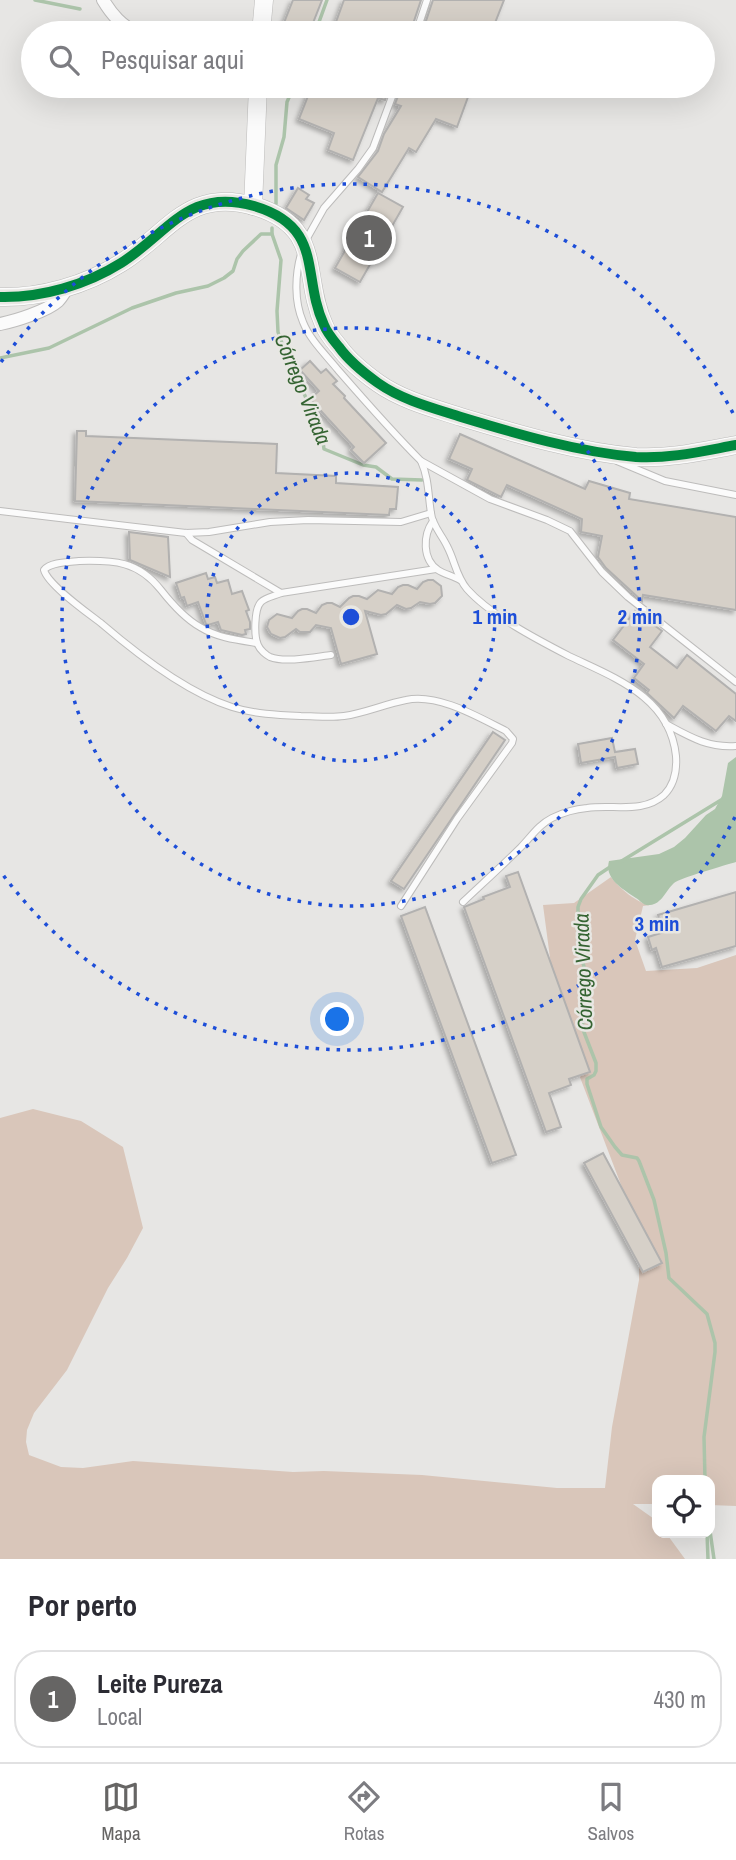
<!DOCTYPE html>
<html lang="pt">
<meta charset="utf-8">
<style>
body{margin:0;font-family:"Archivo Narrow",sans-serif;background:#f2f2f3;color:#2b2b33}
.controls{position:absolute;right:21px;bottom:21px;display:grid;overflow:hidden;border-radius:14px;box-shadow:0 7px 28px #0002}
.controls button{width:63px;height:63px;display:grid;place-items:center;padding:0;border:0;border-bottom:2px solid #e1e1e2;background:#fff;color:#2b2b33;font:35px sans-serif}
.you{position:absolute;left:338px;top:1020px;width:24px;height:24px;margin:-18px;border:5px solid #fff;border-radius:50%;background:#1a73e8;box-shadow:0 0 0 10px #1a73e833}
.badge{display:grid;place-items:center;width:46px;height:46px;border-radius:50%;background:#666564;color:#fff;font-size:23px;font-weight:700}
.pin{position:absolute;translate:-50% -50%;border:4px solid #fff;box-shadow:0 2px 7px #0006}
.list{margin:0;padding:0;list-style:none}
h2{display:flex;justify-content:space-between;align-items:center;height:91px;margin:0;padding:0 28px;font-size:30px}
h2 small{font-size:23px;font-weight:400;color:#7c7c81}
.list li{display:grid;grid-template-columns:46px 1fr auto;gap:21px;align-items:center;box-sizing:border-box;height:98px;margin:0 14px 14px;padding:0 14px;border:2px solid #e1e1e2;border-radius:28px}
.list b{display:block;font-size:26px;white-space:nowrap}
.list p{margin:0;font-size:23px;white-space:nowrap;color:#7c7c81}
.list em{font-size:23px;font-style:normal;color:#7c7c81}
.icon{flex:none;width:38px;height:38px;fill:none;stroke:currentColor;stroke-width:2;stroke-linecap:round;stroke-linejoin:round}
.map{position:relative;flex:none;width:736px;height:1559px;overflow:hidden}
.search{position:absolute;background:#fff;box-shadow:0 7px 28px #0002;left:21px;right:21px;top:21px;height:77px;display:flex;align-items:center;gap:18px;box-sizing:border-box;padding:0 24px;border-radius:38px;color:#7c7c81;font-size:26px}
.sheet{height:203px;background:#fff}
nav{display:flex;justify-content:space-around;align-items:center;box-sizing:border-box;height:98px;border-top:2px solid #e1e1e2;background:#fff;font-size:19px;color:#7c7c81}
nav a{display:grid;justify-items:center;gap:4px}
nav .on{color:#666564}
.map>svg:first-child{display:block}
</style>
<div class="map">
<svg width="736" height="1559" viewBox="0 0 736 1559">
<defs>
<filter id="shadow"><feDropShadow dx="-3" dy="3" stdDeviation="2" flood-color="#0004"/></filter>
</defs>
<rect width="100%" height="100%" fill="#e7e6e4"/>
<path fill="#d9c6ba" d="M611,877C618,887 638,904 650,905L643,906L635,940L646,971L697,968L736,955V1506L710,1505V1480H657V1504H633L657,1521V1533H666L685,1559H0V1118L33,1109L81,1121L123,1147L143,1228L127,1258L108,1288L67,1370L34,1413L27,1430L26,1442L29,1455L61,1467L83,1468L133,1461L293,1472L324,1471L422,1475L557,1488H605L612,1427L639,1280V1232L578,1072L556,1003L543,905L574,903Z"/>
<path fill="#acc4aa" d="M736,757V862C726,865 680,878 674,883C666,890 662,904 650,905C643,906 641,901 636,898C623,889 604,879 609,861L659,854L674,847L685,838L706,815L715,809L722,796L728,763Z"/>
<g fill="none" stroke-linecap="round" stroke-linejoin="round">
<g stroke="#acc4aa" stroke-width="3.5">
<path d="M35,0L80,9"/>
<path d="M315,33L327,0"/>
<path d="M276,204V165L284,137L287,102L294,86"/>
<path d="M272,228V234L281,260L277,311L278,332L283,346L296,361L302,389L318,425L323,431L325,436L323,442L324,449L363,465L376,467L392,479L422,480"/>
<path d="M0,358L49,348L132,308L176,293L208,286L224,278L233,271L237,259L243,251L261,234H272"/>
<path d="M620,862L721,800"/>
<path d="M610,867L598,875L581,899L578,907V944L587,978V999L582,1027L596,1063V1071L594,1075L587,1079V1084L601,1127L615,1147L622,1155L637,1158L639,1161L654,1200L666,1253L669,1278L707,1314L715,1343V1352L704,1437L705,1480"/>
<path d="M710,1531L714,1559"/>
<path d="M707,1533L708,1559"/>
</g>
</g>
<g fill="#d6d0c8" stroke="#b2b1b0" stroke-width="2" filter="url(#shadow)">
<path d="M293,0H322L309,33H280Z"/>
<path d="M344,0H421L410,33H332Z"/>
<path d="M433,0H504L491,33H422Z"/>
<path d="M312,86H390L385,100L378,98L353,160L328,150L334,133L299,119Z"/>
<path d="M402,86H472L457,127L436,119L416,152L409,148L382,192L358,177L378,151L384,134L401,106L395,104Z"/>
<path d="M298,188L309,195L306,199L314,203L304,220L286,208Z"/>
<path d="M378,193L403,207L360,282L335,268Z"/>
<path d="M310,361L321,373L326,369L337,381L333,384L345,396L344,398L386,443L364,463L351,450L354,447L310,399L319,391L300,370Z"/>
<path d="M77,431H86V436L277,444L276,473L336,476V483L398,487L396,509H390L389,515L75,501Z"/>
<path d="M460,434L585,489L589,481L630,493L629,499L736,517V610L643,595L642,601L606,568L598,557L602,536L581,532L582,519L507,485L501,497L467,480L472,469L449,459Z"/>
<path d="M129,532L168,537L170,577L130,560Z"/>
<path d="M206,573L208,579L215,577L217,583L228,580L232,594L242,591L249,610L246,611L250,622V629L245,630L246,634L242,635L221,630L218,622L208,625L206,624L198,602L187,606L184,597L181,598L176,583Z"/>
<path d="M428,580H433L441,586L442,596L435,603L430,604L420,602L411,608L406,609L397,605L386,614L381,615L365,611L377,654L341,664L331,628L316,625L310,632H300L296,629L285,637L280,638L271,634L267,627L269,620L277,614L292,618L298,611L302,609H307L316,613L322,605L327,603H332L340,607L349,598L353,596H359L367,599L378,590L392,594L398,587L403,585H408L417,589L423,582Z"/>
<path d="M635,611L662,631L650,647L677,668L687,655L736,694V721L729,716L716,731L683,706L674,718L647,693L649,690L634,678L644,664L613,640Z"/>
<path d="M493,732L505,740L404,889L391,881Z"/>
<path d="M612,738L615,752L635,749L638,764L617,768L615,757L581,763L578,744Z"/>
<path d="M518,872L590,1072L569,1079L571,1085L549,1093L561,1127L546,1132L464,907L484,899L483,897L510,887L506,876Z"/>
<path d="M736,892V946L662,967L656,948L652,950L648,937L664,932L658,915Z"/>
<path d="M425,907L516,1155L492,1163L401,916Z"/>
<path d="M603,1153L662,1263L643,1272L584,1163Z"/>
</g>
<g fill="none" stroke-linecap="round" stroke-linejoin="round">
<defs>
<g id="lane">
<path d="M416,33L427,0"/>
<path d="M306,240L324,208L358,169L373,148L396,86"/>
<path d="M301,254C295,275 294,301 303,322C310,340 326,355 338,370C365,401 392,432 421,461C429,479 428,495 431,513C432,525 442,535 447,546C455,561 456,576 467,589C490,615 538,640 569,656C615,678 670,697 676,756C677,770 675,784 664,795C643,814 613,804 587,808C575,809 562,813 552,818C538,825 531,837 521,847C502,866 482,884 463,902"/>
<path d="M421,461L490,499L547,520L570,531L602,572L628,597L736,682"/>
<path d="M617,461L665,481L736,495"/>
<path d="M0,511L186,533L209,532L270,522L308,520L401,522L431,513"/>
<path d="M433,521C423,535 422,559 438,570C444,574 453,576 460,580"/>
<path d="M186,533L192,540L281,593"/>
<path d="M257,643C237,640 218,638 200,627C184,618 172,604 161,590C138,561 114,560 79,561C69,562 50,562 44,570C48,585 88,613 102,624C137,654 188,693 232,707C254,714 278,715 301,716C315,716 330,718 344,716C365,713 385,704 406,700C438,693 478,717 506,731L513,739L512,743L457,819L401,906"/>
<path d="M331,655C315,657 285,663 270,657C266,655 260,650 258,645C254,637 254,609 261,602C266,597 275,596 281,593L436,569"/>
<path d="M666,724C690,737 708,748 736,746"/>
</g>
<g id="street">
<path d="M103,0C112,15 121,25 137,33"/>
<path d="M0,324C15,321 47,311 58,301C62,297 65,291 68,287"/>
</g>
<g id="secondary">
<path d="M261,33L264,0"/>
<path d="M253,206L258,86"/>
<path d="M0,297C41,298 86,285 121,263C169,233 188,187 254,206C325,227 301,275 324,325C327,333 334,341 339,347C349,361 364,373 378,383C402,400 433,408 461,417C517,434 578,452 636,457C670,459 703,451 736,445"/>
</g>
</defs>
<use href="#lane" stroke="#bdbcbb" stroke-width="8"/>
<use href="#street" stroke="#bdbcbb" stroke-width="14"/>
<use href="#secondary" stroke="#bdbcbb" stroke-width="19"/>
<use href="#lane" stroke="#fbfbfb" stroke-width="6"/>
<use href="#street" stroke="#fbfbfb" stroke-width="12"/>
<use href="#secondary" stroke="#fbfbfb" stroke-width="18"/>
<defs>
<path id="cycleway" d="M0,297C41,298 86,285 121,263C169,233 188,187 254,206C325,227 301,275 324,325C327,333 334,341 339,347C349,361 364,373 378,383C402,400 433,408 461,417C517,434 578,452 636,457C670,459 703,451 736,445"/>
</defs>
<use href="#cycleway" stroke="#e8e7e3" stroke-width="15"/>
<use href="#cycleway" stroke="#00873e" stroke-width="10"/>
</g>
<g fill="none" stroke="#1d4ed8" stroke-width="3.5" stroke-dasharray="3.5 7">
<circle cx="351" cy="617" r="144"/>
<circle cx="351" cy="617" r="289"/>
<path d="M735 817A433 433 0 0 1 1 872M1 362A433 433 0 0 1 735 417"/>
</g>
<g text-anchor="middle" dominant-baseline="central" stroke-width="5" stroke-linejoin="round" paint-order="stroke">
<g font-size="21" font-style="italic" fill="#356432" stroke="#e8e7e3">
<text transform="translate(303 389) rotate(68)">Córrego Virada</text>
<text transform="translate(583 972) rotate(-92)">Córrego Virada</text>
</g>
</g>
<circle cx="351" cy="617" r="10" fill="#1d4ed8" stroke="#e8e7e3" stroke-width="3.5"/>
<g font-size="21" text-anchor="middle" font-weight="bold" fill="#1d4ed8" stroke="#e8e7e3" stroke-width="5" stroke-linejoin="round" paint-order="stroke">
<text x="495" y="624">1 min</text>
<text x="640" y="624">2 min</text>
<text x="657" y="931">3 min</text>
</g>
</svg>
<div class="controls">
<button><svg class="icon" aria-label="locate" viewBox="0 0 24 24"><circle cx="12" cy="12" r="6"/><path d="M12 2v4M12 18v4M2 12h4M18 12h4"/></svg></button>
</div>
<div class="you"></div>
<div class="pin badge" style="left:369px;top:238px">1</div>
<div class="search"><svg class="icon" aria-label="search" viewBox="0 0 24 24"><circle cx="10" cy="10" r="6"/><path d="M15 15l6 6"/></svg>Pesquisar aqui</div>
</div>
<section class="sheet">
<h2>Por perto<small></small></h2>
<ul class="list">
<li><span class="badge">1</span><div><b>Leite Pureza</b><p>Local</p></div><em>430 m</em></li>
</ul>
</section>
<nav>
<a class="on"><svg class="icon" aria-label="map" viewBox="0 0 24 24"><path d="M3 6l6-2 6 2 6-2v14l-6 2-6-2-6 2zM9 4v14M15 6v14"/></svg>Mapa</a>
<a><svg class="icon" aria-label="directions" viewBox="0 0 24 24"><path d="M12 3l9 9-9 9-9-9zM9 14v-3h6M13 9l2 2-2 2"/></svg>Rotas</a>
<a><svg class="icon" aria-label="saved" viewBox="0 0 24 24"><path d="M7 4h10v16l-5-4-5 4z"/></svg>Salvos</a>
</nav>
